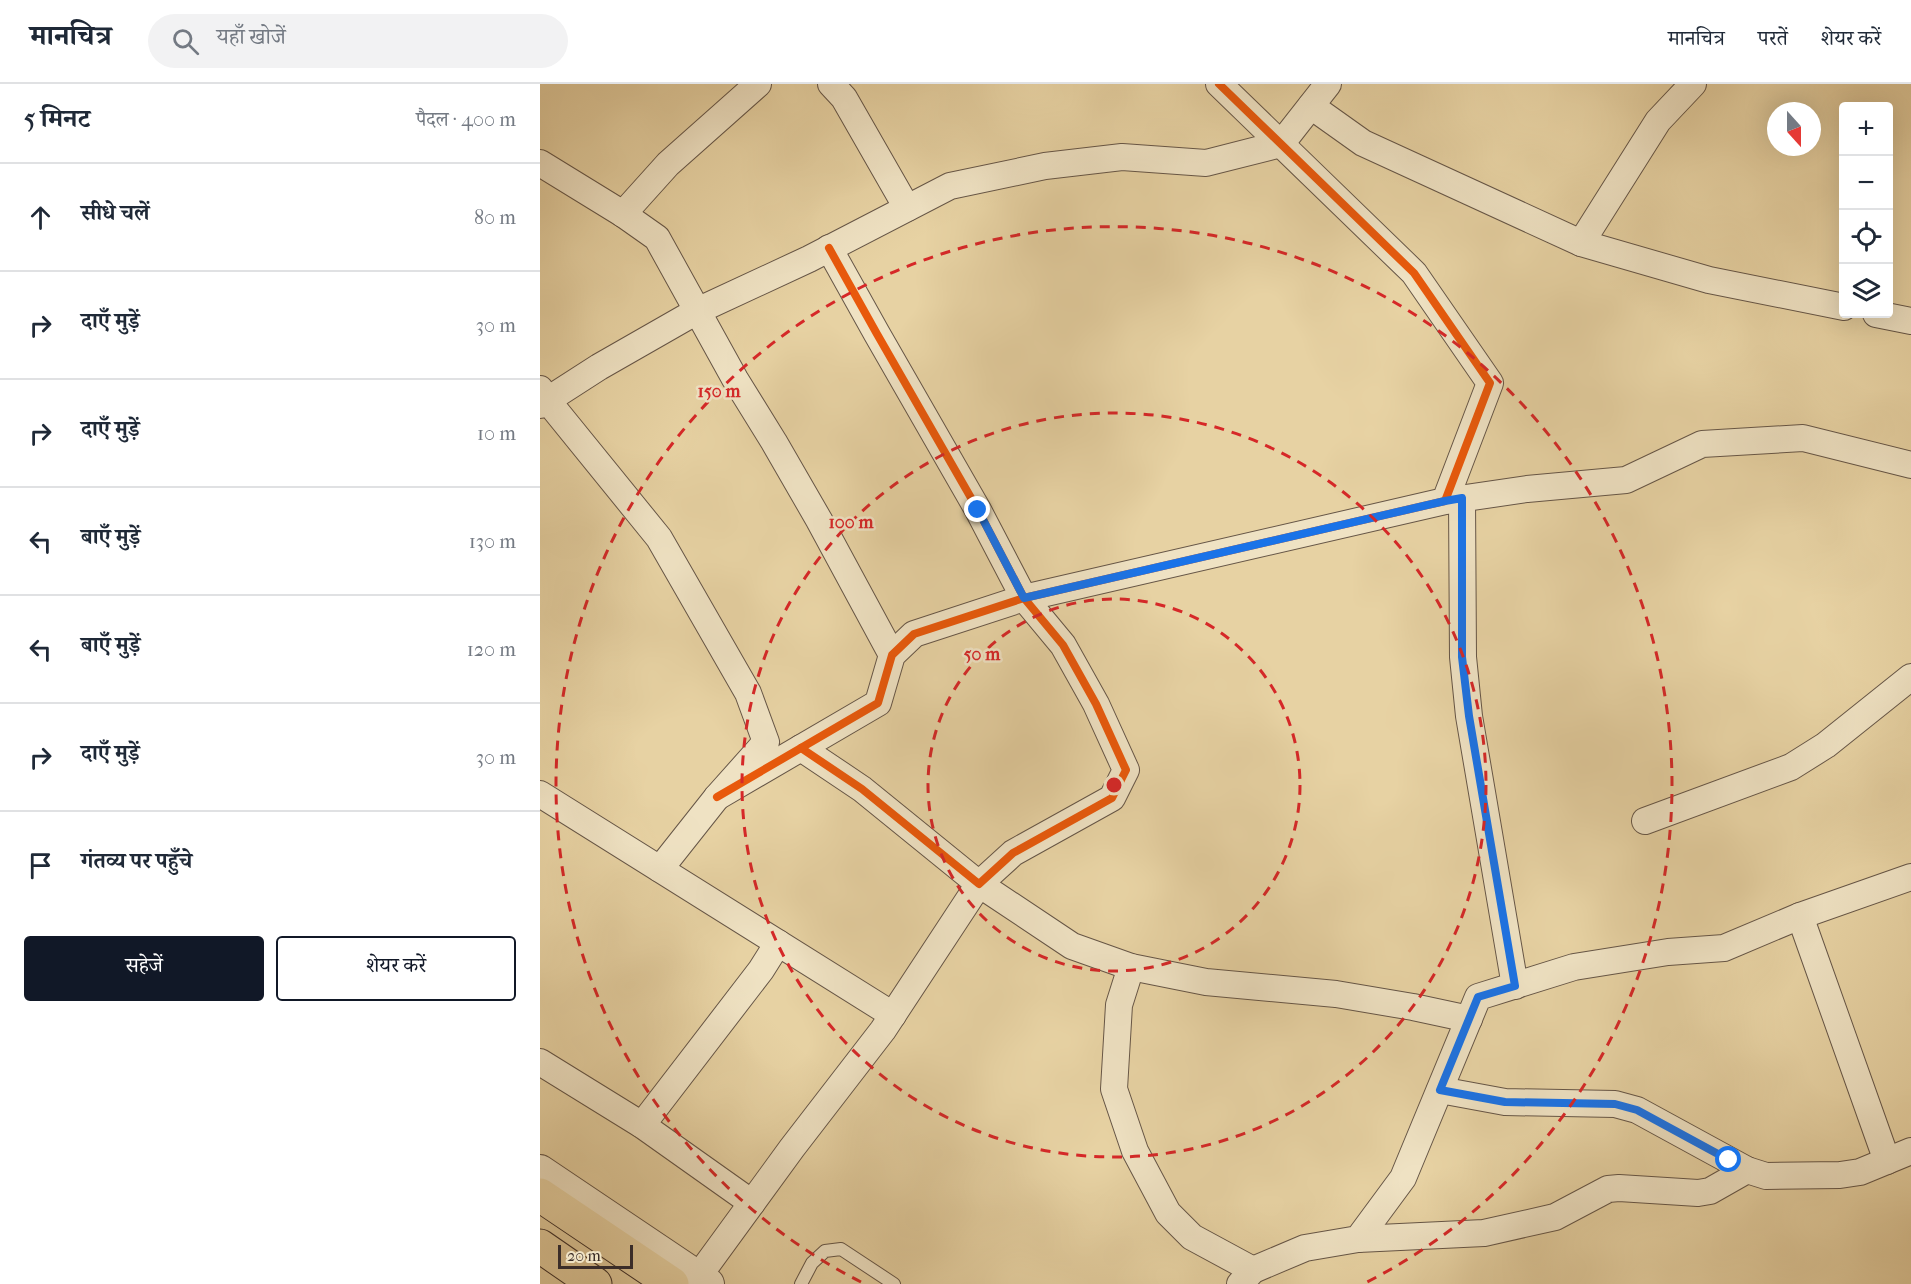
<!DOCTYPE html>
<html lang="hi">
<meta charset="utf-8">
<style>
body{margin:0;font-family:"IM FELL French Canon","Noto Serif Devanagari",serif;background:#f2f2f3;color:#1f2937}
.controls{position:absolute;right:18px;top:18px;display:grid;overflow:hidden;border-radius:6px;box-shadow:0 6px 24px #0002}
.controls button{width:54px;height:54px;display:grid;place-items:center;padding:0;border:0;border-bottom:2px solid #e0e1e3;background:#fff;color:#1f2937;font:30px sans-serif}
.compass{position:absolute;left:1227px;top:18px;width:54px;height:54px;border-radius:50%;background:#fff;box-shadow:0 6px 24px #0002;rotate:159deg}
.scale{position:absolute;left:18px;bottom:15px;width:75px;box-sizing:border-box;padding-left:6px;border:3px solid #3b2d28;border-top:0;font-size:16px;line-height:21px;white-space:nowrap;color:#3b2d28;-webkit-text-stroke:4px #efe2c3;paint-order:stroke}
.stop{position:absolute;width:18px;height:18px;margin:-14px;border:4px solid #1a73e8;border-radius:50%;background:#fff}
.stop.end{background:#1a73e8;border-color:#fff;box-shadow:0 2px 6px #0008}
.list{margin:0;padding:0;list-style:none}
h2{display:flex;justify-content:space-between;align-items:center;height:78px;margin:0;padding:0 24px;font-size:26px}
h2 small{font-size:20px;font-weight:400;color:#747a83}
.list li{display:grid;grid-template-columns:39px 1fr auto;gap:18px;align-items:center;box-sizing:border-box;height:108px;padding:0 24px;border-top:2px solid #e0e1e3}
.list b{display:block;font-size:22px;white-space:nowrap}
.list em{font-size:20px;font-style:normal;color:#747a83}
.actions{display:flex;gap:12px;padding:18px 24px}
.actions a{flex:1;padding:14px 0;border:2px solid #111827;border-radius:6px;text-align:center;font-size:21px;color:#111827}
.actions .main{background:#111827;color:#fff}
.icon{flex:none;width:33px;height:33px;fill:none;stroke:currentColor;stroke-width:2;stroke-linecap:round;stroke-linejoin:round}
.map{position:relative;flex:none;width:1371px;height:1200px;overflow:hidden}
header{display:flex;align-items:center;gap:36px;box-sizing:border-box;height:84px;padding:0 30px;background:#fff;border-bottom:2px solid #e0e1e3}
header strong{font-size:28px}
nav{display:flex;gap:33px;margin-inline-start:auto;font-size:21px}
.search{width:420px;height:54px;background:#f2f2f3;display:flex;align-items:center;gap:15px;box-sizing:border-box;padding:0 21px;border-radius:33px;color:#747a83;font-size:22px}
main{display:flex}
aside{flex:1;background:#fff}
.map>svg:first-child{display:block}
</style>
<header>
<strong>मानचित्र</strong>
<div class="search"><svg class="icon" aria-label="search" viewBox="0 0 24 24"><circle cx="10" cy="10" r="6"/><path d="M15 15l6 6"/></svg>यहाँ खोजें</div>
<nav><a>मानचित्र</a><a>परतें</a><a>शेयर करें</a></nav>
</header>
<main>
<aside>
<h2>5 मिनट<small>पैदल · 400 m</small></h2>
<ul class="list">
<li><svg class="icon" aria-label="ahead" viewBox="0 0 24 24"><path d="M12 20V5M6 11l6-6 6 6"/></svg><div><b>सीधे चलें</b></div><em>80 m</em></li>
<li><svg class="icon" aria-label="right" viewBox="0 0 24 24"><path d="M7 20v-9h11M14 6l5 5-5 5"/></svg><div><b>दाएँ मुड़ें</b></div><em>30 m</em></li>
<li><svg class="icon" aria-label="right" viewBox="0 0 24 24"><path d="M7 20v-9h11M14 6l5 5-5 5"/></svg><div><b>दाएँ मुड़ें</b></div><em>10 m</em></li>
<li><svg class="icon" aria-label="left" viewBox="0 0 24 24"><path d="M17 20v-9H6M10 6l-5 5 5 5"/></svg><div><b>बाएँ मुड़ें</b></div><em>130 m</em></li>
<li><svg class="icon" aria-label="left" viewBox="0 0 24 24"><path d="M17 20v-9H6M10 6l-5 5 5 5"/></svg><div><b>बाएँ मुड़ें</b></div><em>120 m</em></li>
<li><svg class="icon" aria-label="right" viewBox="0 0 24 24"><path d="M7 20v-9h11M14 6l5 5-5 5"/></svg><div><b>दाएँ मुड़ें</b></div><em>30 m</em></li>
<li><svg class="icon" aria-label="arrive" viewBox="0 0 24 24"><path d="M6 21V4h12l-3 4 3 4H6"/></svg><div><b>गंतव्य पर पहुँचे</b></div></li>
</ul>
<div class="actions"><a class="main">सहेजें</a><a>शेयर करें</a></div>
</aside>
<div class="map">
<svg width="1371" height="1200" viewBox="0 0 1371 1200">
<rect width="100%" height="100%" fill="#e7d2a3"/>
<filter id="stains"><feTurbulence type="fractalNoise" baseFrequency=".00333" numOctaves="4"/><feColorMatrix values="0 0 0 0 .2 0 0 0 0 .09 0 0 0 0 .02 0 0 0 .5 -.17"/></filter>
<radialGradient id="worn" r=".72"><stop offset=".6" stop-color="#630" stop-opacity="0"/><stop offset="1" stop-color="#630" stop-opacity=".3"/></radialGradient>
<g fill="none" stroke-linecap="round" stroke-linejoin="round">
<defs>
<path id="service" d="M261,1200L272,1179L285,1167L301,1165L354,1200"/>
<g id="minor">
<path d="M291,0L304,14L367,124"/>
<path d="M771,22L823,59L1041,159L1169,196L1304,223"/>
<path d="M0,79L83,130L117,154L195,295L234,358L279,436L352,571"/>
<path d="M83,130L128,80L218,0"/>
<path d="M1041,159L1118,37L1153,0"/>
<path d="M1336,230L1371,237"/>
<path d="M0,305L7,316L119,454L208,609L226,658L177,713L120,785"/>
<path d="M0,321L59,283L157,227L269,175L410,102L505,82L582,73L666,79L741,60L788,0"/>
<path d="M922,415L923,573L929,632L975,902"/>
<path d="M905,417L987,405L1086,396L1162,360L1263,354L1371,381"/>
<path d="M261,664L322,705L439,800L473,769L572,714L586,686L556,620L523,561L484,514L438,426L337,250L289,164"/>
<path d="M0,710L353,931"/>
<path d="M177,713L338,619L352,571L374,550L484,514L905,417L950,299L874,189L679,0"/>
<path d="M1105,737L1251,683L1286,661L1371,593"/>
<path d="M1260,832L1347,1077"/>
<path d="M591,883L579,921L574,1005L595,1067L628,1129L652,1153L713,1186"/>
<path d="M0,978L102,1041L212,1119"/>
<path d="M900,1006L965,1018L1075,1020L1097,1026L1207,1086L1226,1092L1300,1091L1320,1088L1371,1067"/>
<path d="M102,1041L221,886L238,859"/>
<path d="M818,1155L944,1149L1015,1133L1068,1105L1079,1104L1158,1109L1170,1107L1207,1086"/>
<path d="M158,1193L252,1064L343,946L439,800L532,862L591,883L666,898L796,910L873,923L929,935"/>
<path d="M700,1200L713,1186L765,1164L818,1155L863,1094L938,913L1034,883L1128,868L1184,864L1260,832L1371,793"/>
</g>
<path id="tertiary" d="M0,1087L168,1200"/>
<g id="trunk">
<path d="M0,1111L132,1200"/>
<path d="M0,1162L55,1200"/>
</g>
</defs>
<use href="#service" stroke="#665647" stroke-width="14"/>
<use href="#minor" stroke="#665647" stroke-width="28"/>
<use href="#tertiary" stroke="#665647" stroke-width="34"/>
<use href="#trunk" stroke="#3b2d28" stroke-width="35"/>
<use href="#service" stroke="#efe2c3" stroke-width="12"/>
<use href="#minor" stroke="#efe2c3" stroke-width="26"/>
<use href="#tertiary" stroke="#efe2c3" stroke-width="32"/>
<use href="#trunk" stroke="#e7d2a3" stroke-width="33"/>
<defs>
<g id="cycleway">
<path d="M261,664L322,705L439,800L473,769L572,714L586,686L556,620L523,561L484,514L438,426L337,250L289,164"/>
<path d="M177,713L338,619L352,571L374,550L484,514L905,417L950,299L874,189L679,0"/>
</g>
</defs>
<use href="#cycleway" stroke="#efe2c3" stroke-width="11"/>
<use href="#cycleway" stroke="#e8590c" stroke-width="8"/>
</g>
<g fill="none" stroke-linecap="round" stroke-linejoin="round">
<path stroke="#1a73e8" stroke-width="8" d="M438,426L484,514L905,417L922,414V573L929,632L975,902L938,913L900,1006L965,1018L1075,1020L1097,1026L1189,1076"/>
</g>
<g fill="none" stroke="#d62828" stroke-width="3" stroke-dasharray="10 8">
<circle cx="574" cy="701" r="186"/>
<circle cx="574" cy="701" r="372"/>
<path d="M321 1198A558 558 0 1 1 827 1198"/>
</g>
<circle cx="574" cy="701" r="9" fill="#d62828" stroke="#efe2c3" stroke-width="3"/>
<g font-size="18" text-anchor="middle" font-weight="bold" fill="#d62828" stroke="#efe2c3" stroke-width="5" stroke-linejoin="round" paint-order="stroke">
<text x="179" y="313">150 m</text>
<text x="311" y="444">100 m</text>
<text x="442" y="576">50 m</text>
</g>
<rect width="100%" height="100%" filter="url(#stains)"/>
<rect width="100%" height="100%" fill="url(#worn)"/>
</svg>
<div class="controls">
<button>+</button>
<button>−</button>
<button><svg class="icon" aria-label="locate" viewBox="0 0 24 24"><circle cx="12" cy="12" r="6"/><path d="M12 2v4M12 18v4M2 12h4M18 12h4"/></svg></button>
<button><svg class="icon" aria-label="layers" viewBox="0 0 24 24"><path d="M12 4l9 5-9 5-9-5zM3 14l9 5 9-5"/></svg></button>
</div>
<svg class="compass" viewBox="-18 -18 36 36"><path d="M0-13l5 13h-10z" fill="#e53935"/><path d="M0 13l5-13h-10z" fill="#747a83"/></svg>
<div class="scale">20 m</div>
<div class="stop" style="left:1189px;top:1076px"></div>
<div class="stop end" style="left:438px;top:426px"></div>
</div>
</main>
